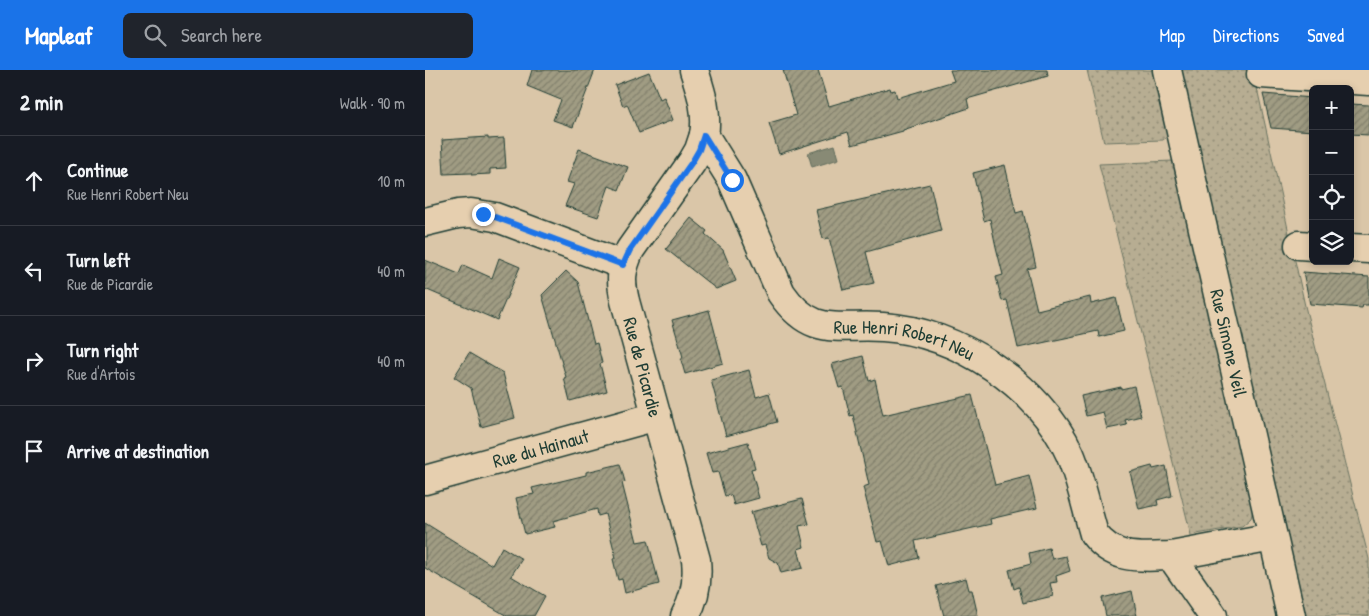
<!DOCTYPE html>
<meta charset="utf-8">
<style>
body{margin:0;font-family:"Patrick Hand",sans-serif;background:#20242c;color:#f1f3f6}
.controls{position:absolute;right:15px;top:15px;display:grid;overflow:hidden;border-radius:8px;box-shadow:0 2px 8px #0003}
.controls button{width:45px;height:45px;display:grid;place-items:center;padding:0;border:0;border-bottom:1px solid #363941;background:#171b24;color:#f1f3f6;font:25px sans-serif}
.stop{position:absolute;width:15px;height:15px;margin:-11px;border:4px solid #1a73e8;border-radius:50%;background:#fff}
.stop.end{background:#1a73e8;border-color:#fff;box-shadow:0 1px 5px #0008}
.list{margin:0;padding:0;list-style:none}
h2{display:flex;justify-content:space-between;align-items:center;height:65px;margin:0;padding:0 20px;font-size:21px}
h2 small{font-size:16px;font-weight:400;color:#9ea1a6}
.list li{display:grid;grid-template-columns:32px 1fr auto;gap:15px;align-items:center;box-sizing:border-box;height:90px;padding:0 20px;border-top:1px solid #363941}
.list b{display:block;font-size:19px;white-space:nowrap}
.list p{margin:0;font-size:16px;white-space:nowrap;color:#9ea1a6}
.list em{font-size:16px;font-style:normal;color:#9ea1a6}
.icon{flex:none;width:28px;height:28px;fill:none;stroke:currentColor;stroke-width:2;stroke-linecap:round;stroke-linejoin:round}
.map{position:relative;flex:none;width:944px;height:546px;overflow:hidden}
header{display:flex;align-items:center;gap:30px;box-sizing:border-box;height:70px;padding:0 25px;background:#1a73e8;color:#fff}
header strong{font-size:24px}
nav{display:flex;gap:28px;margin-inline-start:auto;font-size:18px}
.search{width:350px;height:45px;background:#20242c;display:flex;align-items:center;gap:12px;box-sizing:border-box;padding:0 18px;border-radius:8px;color:#9ea1a6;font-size:19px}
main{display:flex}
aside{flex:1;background:#171b24}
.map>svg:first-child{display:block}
</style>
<header>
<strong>Mapleaf</strong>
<div class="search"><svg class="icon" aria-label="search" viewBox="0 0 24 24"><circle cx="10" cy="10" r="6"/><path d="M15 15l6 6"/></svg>Search here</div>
<nav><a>Map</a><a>Directions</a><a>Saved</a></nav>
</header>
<main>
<aside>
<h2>2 min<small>Walk · 90 m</small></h2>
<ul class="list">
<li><svg class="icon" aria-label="ahead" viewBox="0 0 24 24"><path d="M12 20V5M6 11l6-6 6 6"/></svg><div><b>Continue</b><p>Rue Henri Robert Neu</p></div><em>10 m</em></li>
<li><svg class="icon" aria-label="left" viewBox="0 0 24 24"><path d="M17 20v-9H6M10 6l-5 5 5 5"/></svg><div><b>Turn left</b><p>Rue de Picardie</p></div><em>40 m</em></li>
<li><svg class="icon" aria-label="right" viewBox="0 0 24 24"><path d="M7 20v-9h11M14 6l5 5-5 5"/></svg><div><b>Turn right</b><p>Rue d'Artois</p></div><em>40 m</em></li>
<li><svg class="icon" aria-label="arrive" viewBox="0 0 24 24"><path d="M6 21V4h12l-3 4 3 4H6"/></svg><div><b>Arrive at destination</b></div></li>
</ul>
</aside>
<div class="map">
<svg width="944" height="546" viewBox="0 0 944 546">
<defs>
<pattern id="grass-dots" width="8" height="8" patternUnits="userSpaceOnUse" patternTransform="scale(1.25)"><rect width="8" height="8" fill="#b7ad92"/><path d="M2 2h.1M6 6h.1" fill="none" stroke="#948e78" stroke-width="1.8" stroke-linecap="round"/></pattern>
<pattern id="building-hatch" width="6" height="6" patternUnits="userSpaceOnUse" patternTransform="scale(1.25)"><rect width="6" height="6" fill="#a09c83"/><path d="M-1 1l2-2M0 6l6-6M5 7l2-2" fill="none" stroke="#82806c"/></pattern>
</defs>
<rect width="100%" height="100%" fill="#dac6a8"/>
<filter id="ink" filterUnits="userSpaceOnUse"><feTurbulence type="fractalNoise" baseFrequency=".02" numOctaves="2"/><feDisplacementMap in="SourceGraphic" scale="10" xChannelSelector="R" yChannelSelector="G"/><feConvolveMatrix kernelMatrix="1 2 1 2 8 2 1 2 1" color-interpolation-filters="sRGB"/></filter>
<g filter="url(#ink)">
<g fill="url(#grass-dots)" stroke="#6b7563">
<path d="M662,0H729L744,65L738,70L679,72Z"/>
<path d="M755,0H828L880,236L944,489V546H878Z"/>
<path d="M748,91L829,436L826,448L817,456L766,465L674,94Z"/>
</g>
<path fill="#888a75" stroke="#5e6b5b" d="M410,75L414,89L387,97L383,83Z"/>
<g fill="url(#building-hatch)" stroke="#1f3d34">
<path d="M107,0H170L148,57L128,50L136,30L102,16Z"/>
<path d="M358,0H393L404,36L465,18L466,21L470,20L472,28L529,11L525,0H622L623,6L542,29L544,38L478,60V61L427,75L423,62L354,84L344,53L371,45Z"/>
<path d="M224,2L235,29L239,27L248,50L214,63L202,34L198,36L190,15Z"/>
<path d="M838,24L888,28V61L846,58Z"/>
<path d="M925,34L944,35V65L925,64Z"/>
<path d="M63,67V69L79,68L81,98L65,99V104L46,105V103L19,104L17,70Z"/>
<path d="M154,79L203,97L194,120L184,116L173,147L140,136L149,114L142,112Z"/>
<path d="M580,95L591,143L598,141L611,197L602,199L612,240L665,227L666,234L691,228L699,261L674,267L673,261L593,278L582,230L577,231L571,207L578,205L571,177L565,149L559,151L548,103Z"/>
<path d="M505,114L516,161L441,182L449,213L418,220L404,168L398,169L391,140Z"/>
<path d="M266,148L282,161L280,164L298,180L311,211L291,219L241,179Z"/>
<path d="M74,188L95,197L72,250L0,219V190L34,204L38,195L67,208Z"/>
<path d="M141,201L153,212L169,274L172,273L177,293L175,294L182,321L145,331L139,308L141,307L117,225Z"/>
<path d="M878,202L944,207V235H938L937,238L885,234Z"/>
<path d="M284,240L298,293L260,304L256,290L258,287L247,250Z"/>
<path d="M44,283L78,303L90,348L56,357L46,318L29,307Z"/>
<path d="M438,286L444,311L450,309L458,345L547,325L570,415L604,406L612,438L565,449L566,454L490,471L494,488L464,496L457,471L452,472L438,417L444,415L428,345L425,346L418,317L414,318L407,294Z"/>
<path d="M324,300L331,327L344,323L352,352L301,366L286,310Z"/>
<path d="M709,316L716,346L700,350L702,355L682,359L678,342L661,346L656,326L696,317V319Z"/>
<path d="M323,372L330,398L326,399L334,428L309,435L306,425L300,426L293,402L287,403L281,383Z"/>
<path d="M195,394L200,412L197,413L212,472L223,470L234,514L200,523L197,509L193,510L188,489L191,488L180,444L173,446L172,439L128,451L130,457L100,464L91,428L109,424L107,418L161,405V402Z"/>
<path d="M727,396L728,399L741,396L747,426L732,430L733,435L714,439L705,402Z"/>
<path d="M377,429L384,454L374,456L379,477L373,479L378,498L356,503L353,493L344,488L340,475L336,476L326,442Z"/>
<path d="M0,453L67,495L77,477L97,489L86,506L120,526L109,546H82L0,498Z"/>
<path d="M624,478L627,489L641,486L645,501L631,506L632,512L625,513L628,526L598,533L594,517L589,519L584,500L606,494L604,483Z"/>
<path d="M541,508L544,520H547L553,546H519L511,516Z"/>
<path d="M707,521L712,546H681L677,528Z"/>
</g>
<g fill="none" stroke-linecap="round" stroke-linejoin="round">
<defs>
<g id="street">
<path id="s1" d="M269,0C276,22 283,42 279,65L307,110L356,223C387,268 412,254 458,257C531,261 615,316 645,384C656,410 661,437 669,464C690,491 715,487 746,486L788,546"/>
<path id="s2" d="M742,0L866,546"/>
<path d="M836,4L944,11"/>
<path d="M0,152L33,144L46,143L70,147L198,195"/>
<path d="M874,175L888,176"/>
<path d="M925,178L944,179"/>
<path id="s3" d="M0,410L232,346"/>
<path d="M746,486L848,467"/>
<path d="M260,546C270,529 273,509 271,490L200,231C195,210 196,200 205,180L267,92L274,80L279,65"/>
</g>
</defs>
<use href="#street" stroke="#1f3d34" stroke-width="31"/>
<use href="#street" stroke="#e6cfaf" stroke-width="28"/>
</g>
</g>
<g fill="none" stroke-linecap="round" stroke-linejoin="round" filter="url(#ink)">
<path stroke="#1a73e8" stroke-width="6" d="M58,144L70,147L198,195L205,180L267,92L274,80L279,65L307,110"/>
</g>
<g text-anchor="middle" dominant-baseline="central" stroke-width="4" stroke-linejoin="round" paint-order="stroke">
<g font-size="19" fill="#1f3d34" stroke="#e6cfaf">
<text stroke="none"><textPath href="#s1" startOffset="380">Rue Henri Robert Neu</textPath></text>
<text stroke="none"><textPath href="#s2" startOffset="280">Rue Simone Veil</textPath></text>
<text transform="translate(218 297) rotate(75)">Rue de Picardie</text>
<text stroke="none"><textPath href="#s3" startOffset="120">Rue du Hainaut</textPath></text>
</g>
</g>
</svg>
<div class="controls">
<button>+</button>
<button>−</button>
<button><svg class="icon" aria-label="locate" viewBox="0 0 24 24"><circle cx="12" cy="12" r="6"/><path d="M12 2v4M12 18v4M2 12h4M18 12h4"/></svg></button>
<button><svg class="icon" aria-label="layers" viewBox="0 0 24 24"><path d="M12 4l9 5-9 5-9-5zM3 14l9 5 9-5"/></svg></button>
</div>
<div class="stop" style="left:307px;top:110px"></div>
<div class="stop end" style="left:58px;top:144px"></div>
</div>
</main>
